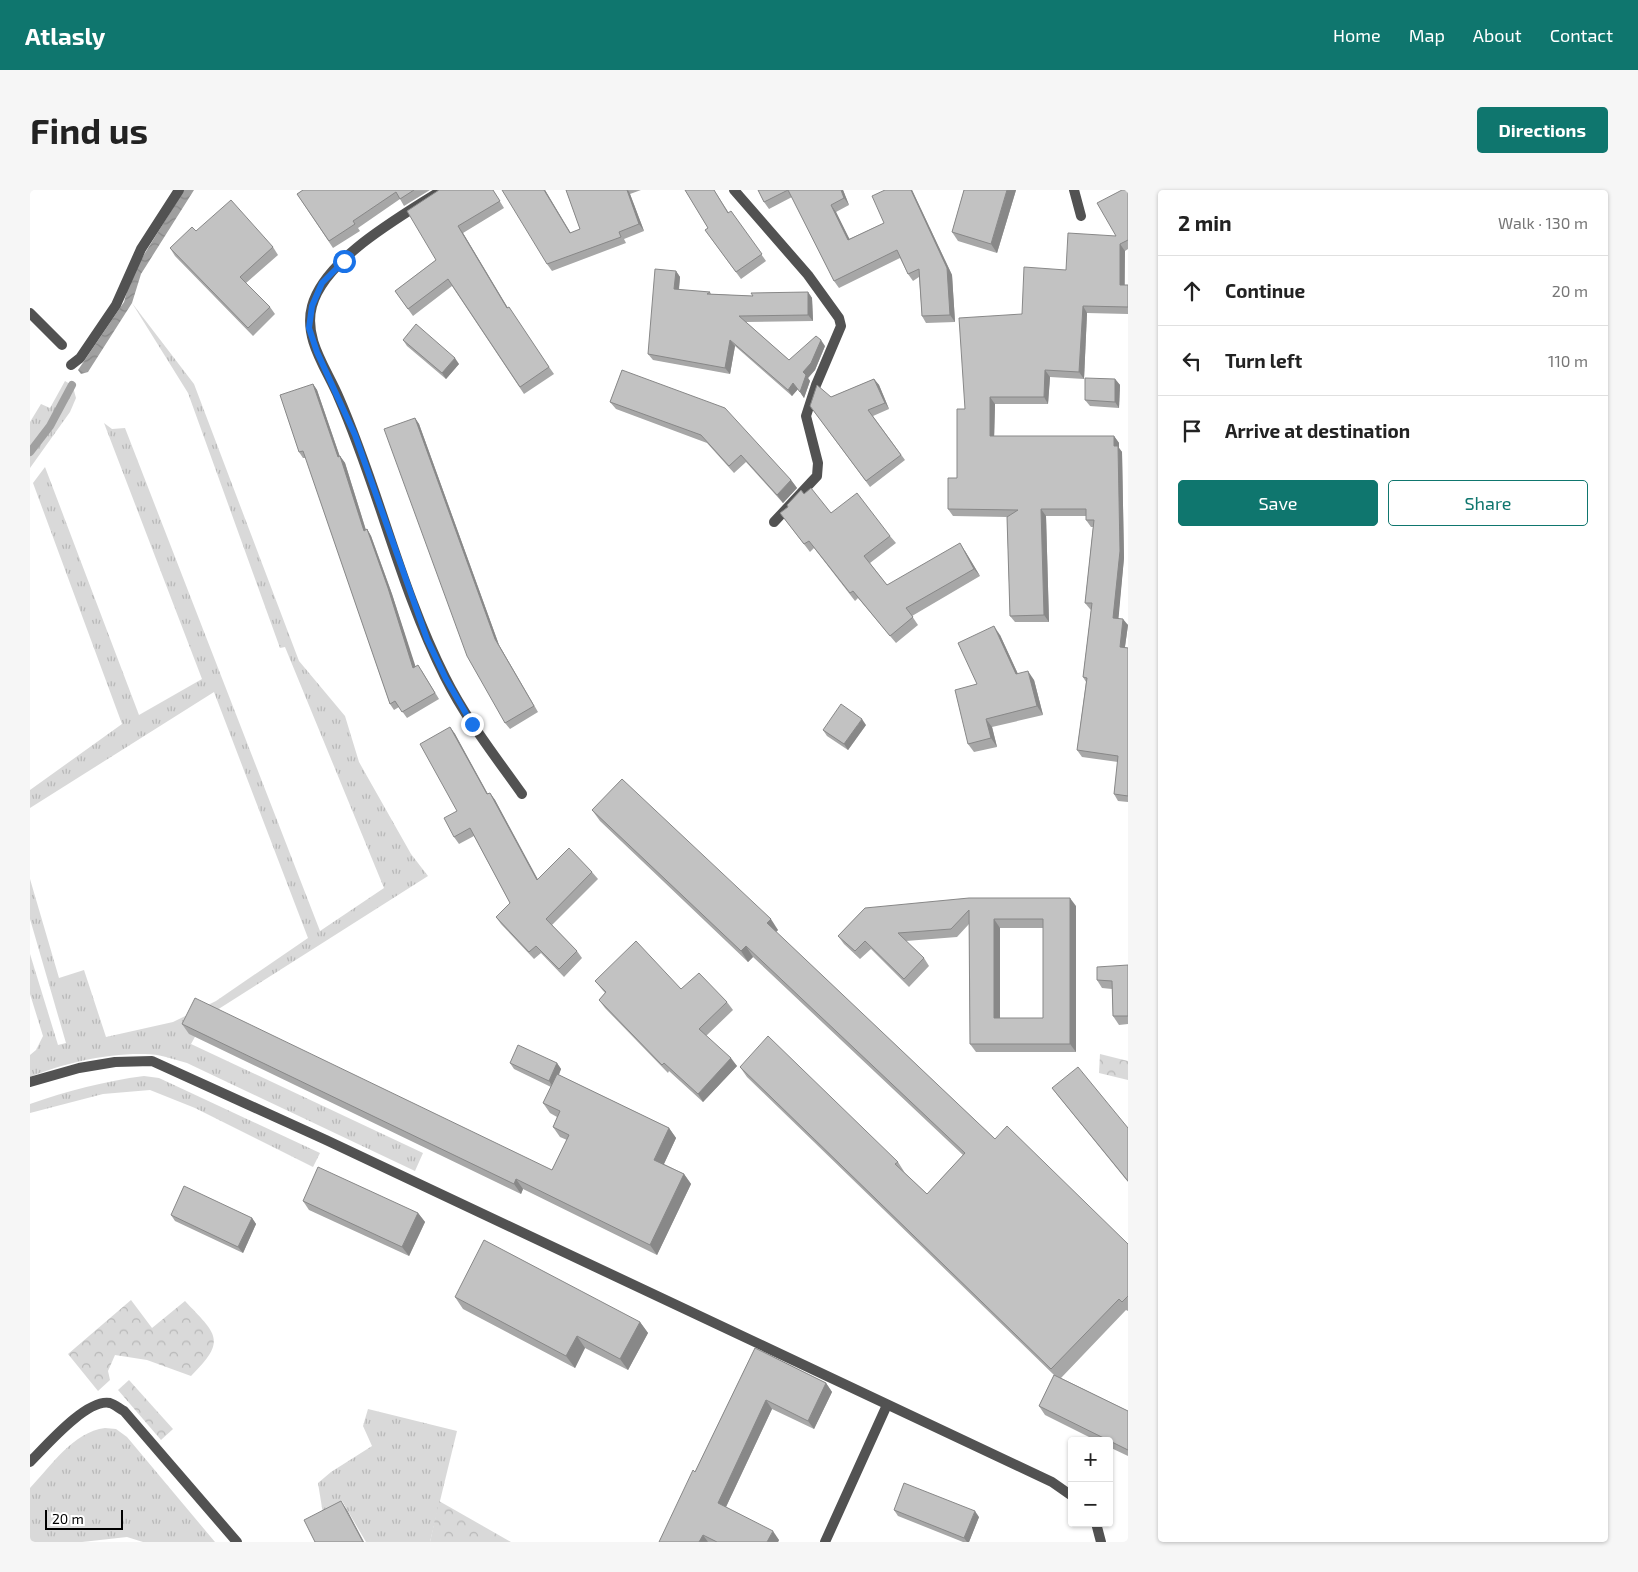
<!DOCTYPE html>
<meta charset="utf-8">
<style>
body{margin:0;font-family:"Exo 2",sans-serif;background:#f6f6f6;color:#222}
.controls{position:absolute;right:15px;bottom:15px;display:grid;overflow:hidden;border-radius:5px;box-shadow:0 1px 4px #0004}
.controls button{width:45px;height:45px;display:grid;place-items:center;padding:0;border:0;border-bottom:1px solid #e0e0e0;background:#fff;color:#222;font:25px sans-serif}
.scale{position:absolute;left:15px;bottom:12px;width:78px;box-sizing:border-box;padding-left:5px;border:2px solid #000;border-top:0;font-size:14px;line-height:18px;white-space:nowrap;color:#000;-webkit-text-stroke:4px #fff;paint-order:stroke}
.stop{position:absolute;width:15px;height:15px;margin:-11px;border:4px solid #1a73e8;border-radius:50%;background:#fff}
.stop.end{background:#1a73e8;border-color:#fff;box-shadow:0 1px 5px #0008}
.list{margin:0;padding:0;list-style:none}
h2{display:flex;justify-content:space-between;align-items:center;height:65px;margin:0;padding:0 20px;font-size:21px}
h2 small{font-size:16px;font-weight:400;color:#767676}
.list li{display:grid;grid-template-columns:32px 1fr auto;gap:15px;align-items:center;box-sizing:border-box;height:70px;padding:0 20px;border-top:1px solid #e0e0e0}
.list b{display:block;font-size:19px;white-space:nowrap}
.list em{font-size:16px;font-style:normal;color:#767676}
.actions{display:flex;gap:10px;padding:15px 20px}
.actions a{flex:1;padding:11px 0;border:1px solid #0f766e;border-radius:5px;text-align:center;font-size:18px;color:#0f766e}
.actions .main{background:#0f766e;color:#fff}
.icon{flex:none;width:28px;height:28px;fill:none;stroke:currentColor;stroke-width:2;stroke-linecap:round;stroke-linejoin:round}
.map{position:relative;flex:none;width:1098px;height:1352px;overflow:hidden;border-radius:5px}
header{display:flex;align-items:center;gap:30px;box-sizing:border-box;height:70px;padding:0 25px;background:#0f766e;color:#fff}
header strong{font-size:24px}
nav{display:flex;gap:28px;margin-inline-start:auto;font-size:18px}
.intro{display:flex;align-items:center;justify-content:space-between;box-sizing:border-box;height:120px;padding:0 30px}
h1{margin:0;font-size:35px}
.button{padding:12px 22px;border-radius:5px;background:#0f766e;color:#fff;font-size:18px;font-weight:700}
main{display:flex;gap:30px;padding:0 30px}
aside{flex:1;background:#fff;border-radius:5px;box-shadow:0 1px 4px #0004}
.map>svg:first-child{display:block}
</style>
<header>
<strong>Atlasly</strong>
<nav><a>Home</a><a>Map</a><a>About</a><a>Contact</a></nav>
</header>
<div class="intro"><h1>Find us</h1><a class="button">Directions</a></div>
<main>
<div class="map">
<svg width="1098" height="1352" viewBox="0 0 1098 1352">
<defs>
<pattern id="grass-tufts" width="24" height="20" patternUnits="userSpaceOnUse" patternTransform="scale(1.25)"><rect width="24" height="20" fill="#d9d9d9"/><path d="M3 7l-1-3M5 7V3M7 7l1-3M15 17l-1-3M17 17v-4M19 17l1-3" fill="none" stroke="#b8b8b8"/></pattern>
<pattern id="forest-crowns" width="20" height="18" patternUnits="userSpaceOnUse" patternTransform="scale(1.25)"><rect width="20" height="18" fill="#d9d9d9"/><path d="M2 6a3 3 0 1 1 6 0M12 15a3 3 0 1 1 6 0" fill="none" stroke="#b8b8b8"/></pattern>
<pattern id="water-waves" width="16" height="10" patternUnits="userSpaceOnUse" patternTransform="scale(1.25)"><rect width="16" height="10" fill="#a0a0a0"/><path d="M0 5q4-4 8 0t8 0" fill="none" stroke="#888"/></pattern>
</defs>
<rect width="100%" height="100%" fill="#fff"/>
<g fill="url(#grass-tufts)">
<path d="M102,113L164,194L269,471L315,526L329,572L381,664L398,686L176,827L161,854L393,963L385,981L157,873C143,869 129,864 115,864C77,863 34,873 0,887V865L6,860L13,846L0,804V764L28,855L36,853L0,729V689L29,788L54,780L76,847L143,832L186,811L278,748L184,502L0,618V600L92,534L3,293L15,277L109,525L172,489L74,233L82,239L95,238L290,741L354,698L255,457L250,458L158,203Z"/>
<path d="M35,191L40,194L18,235L0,259V232L11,214L20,218Z"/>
<path d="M43,197L46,208L40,222L0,278V266L23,236Z"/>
<path d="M114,886L129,888L290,963L283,977L165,918L120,900L73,904L0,923V914C37,901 75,891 114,886Z"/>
<path d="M338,1219L427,1241L400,1352H336L312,1311L293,1324L288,1293L301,1282L342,1256L333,1236Z"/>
<path d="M75,1238L86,1239L97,1247L185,1352H113L97,1347L52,1352H0V1298C21,1276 43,1242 75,1238Z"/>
</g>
<g fill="url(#forest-crowns)">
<path d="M1070,864L1098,871V890L1069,883Z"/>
<path d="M101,1110L122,1138L155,1111C186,1144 198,1150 161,1186L117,1170L85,1165L78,1181L80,1190L68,1201L38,1164Z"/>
<path d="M99,1190L143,1239L131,1250L88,1200Z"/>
<path d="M409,1311L481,1352H400Z"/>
</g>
<path fill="url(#water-waves)" d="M154,0H164L111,84L102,113L58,182L51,184L48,180L94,112L102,84Z"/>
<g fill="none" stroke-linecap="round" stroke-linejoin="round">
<path stroke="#a0a0a0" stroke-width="8" d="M0,262L20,236L42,195"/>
<g stroke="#525252" stroke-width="10">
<path d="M0,892L49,878L85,872L122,871L296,950L1022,1292L1042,1306"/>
<path d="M0,1272C16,1256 57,1208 80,1213C84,1214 90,1219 94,1221L207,1352"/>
<path d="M1066,1333L1071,1352"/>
<path d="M795,1352L857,1215"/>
</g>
<g stroke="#525252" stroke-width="10">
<path d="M412,0C372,26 295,68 282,116C273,149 297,179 309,208C349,299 370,398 415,487C436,529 465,566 492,604"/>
<path d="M704,0L778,85L809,128L811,136L786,195L776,226L788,273L787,286L744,332"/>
<path d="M1044,0L1051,26"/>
<path d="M0,123L32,155"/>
<path d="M41,175L50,168L86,115L111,59L149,0"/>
</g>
</g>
<g fill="#a7a7a7" fill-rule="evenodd">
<path d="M273,0H400L374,16L370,9L328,38L330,41L303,58L267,4Z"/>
<path d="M409,0H463L474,18L433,43L478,118L524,184L494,204L422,96L383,126L365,101L406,70Z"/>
<path d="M515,0L540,43L550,39L536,0H611L600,4L614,41L594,49L596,53L522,81L517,74Z"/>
<path d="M655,0H684L699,23L701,21L736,71L711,89L675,40L678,38Z"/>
<path d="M728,0H813L819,15L806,22L819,49L854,33L855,0H882L922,85L925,132L896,133L892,126L889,87L883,91L878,84L870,68L809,98L804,91L762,7L739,19L734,12Z"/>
<path d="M934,0H986L967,63L928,51L922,42Z"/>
<path d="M1098,0V59L1095,61V95H1098V124L1057,123L1054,189L1020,187L1018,214H965L964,246H1084L1089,253V258L1092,262L1094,368L1088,428L1098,435L1095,457L1098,458V612L1088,611L1084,604L1088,572L1052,567L1047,560L1056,492L1053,487L1061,420L1060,419L1055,413L1063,337H1061L1056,330V326H1016L1019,432H985L980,426L977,327L923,326L918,319L927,288L935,219L992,124L1036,80L1086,46Z"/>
<path d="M166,41L243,57L248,65L216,93L240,117L245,124L223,146L145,66L140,58Z"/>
<path d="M646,81L650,87L649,100L680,102L681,104L723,106L778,102L782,108L783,131L716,132L759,170L795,156L785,180L778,188L780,191L774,208L768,199L762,206L705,156L700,184L623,170L618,164Z"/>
<path d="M373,150L429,174L416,189L377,156Z"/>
<path d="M592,180L761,290L767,298L753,313L716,272L704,283L677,253L586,219L580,212Z"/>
<path d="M844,189L849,195L859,219L843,226L875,270L840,297L780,216L801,207Z"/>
<path d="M1085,189L1090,195L1089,218L1060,216L1055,210Z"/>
<path d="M283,194L287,200L310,267V266L315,273L336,340L337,339L341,346L362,404L385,477L392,481L409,509L377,528L369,517L364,520L360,514L276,268H273L269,262Z"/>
<path d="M385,228L389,234L469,455L508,522L480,539L475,533Z"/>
<path d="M774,304L801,323L860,346L866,353L840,373L857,395L935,361L950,386L882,426L888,435L866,453L828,408L825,411L784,358L780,362L750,323Z"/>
<path d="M970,445L988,484L1004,490L1013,525L962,537L967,557L944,562L938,554L947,494Z"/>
<path d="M836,535L818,560L797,546L793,540Z"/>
<path d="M420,537L425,544L458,604L460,603L465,610L507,689L562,682L568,689L522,735L547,761L552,768L534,787L511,763L504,769L471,734L466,727L480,713L444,646L429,654L424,647L427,621Z"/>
<path d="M562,620L748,740L746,742L965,949L1098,1054V1121L1096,1120L1031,1188L1098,1221V1266L1079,1257V1251H1067L1015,1225L1009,1216L1024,1185L717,887L710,877L868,972L875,983L897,1004L933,965L723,767L718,772L570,631Z"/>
<path d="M1046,716V862H946L940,854L939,734L927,747L876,751L894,768L899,776L879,797L841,759L830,769L814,754L808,746L835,718ZM970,738H1013V828H970Z"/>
<path d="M1098,775V834L1089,835L1083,826L1082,799L1072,798L1067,790Z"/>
<path d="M565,791L651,799L697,812L703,820L676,846L707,876L673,912L639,881L638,883L575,818L569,810L575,803Z"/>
<path d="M152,834L522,980L537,950L530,947L523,937L527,927L520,923L513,913L521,897L484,879L480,873H527L531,879L529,885L639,938L646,948L634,974L654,984L661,994L627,1065L493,999L491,1004L159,844Z"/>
<path d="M1022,898L1098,938V992L1029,907Z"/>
<path d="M273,1011L388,1023L395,1032L379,1066L279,1020Z"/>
<path d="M141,1025L222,1028L226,1034L213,1063L145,1031Z"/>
<path d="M425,1107L610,1132L618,1143L598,1180L555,1158L545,1178L433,1119Z"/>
<path d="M725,1158L796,1193L802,1202L784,1239L742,1219L696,1317L749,1350L748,1352H629L665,1282Z"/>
<path d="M864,1320L949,1327L939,1352H933L868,1326Z"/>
</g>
<g fill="#888">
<path d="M514,0H515L545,50L540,43Z"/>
<path d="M597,0H598L600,4L614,41L609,34Z"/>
<path d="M811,0H813L819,15L814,8Z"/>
<path d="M881,0H882L922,85L925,132L920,125Z"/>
<path d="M977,0H986L967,63L961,54Z"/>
<path d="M801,15L806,22L823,56L818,50Z"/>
<path d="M428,36L433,43L482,125L477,118Z"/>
<path d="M1090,54L1095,61L1094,101L1090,95Z"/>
<path d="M646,81L650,87L648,106L644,99Z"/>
<path d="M778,102L782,108L783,131L778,125Z"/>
<path d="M1053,116L1057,123L1054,189L1049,182Z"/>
<path d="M700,150L705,156L700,184L695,178Z"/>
<path d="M791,150L795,156L785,180L778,188L780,191L774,208L770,202L773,182Z"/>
<path d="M425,168L429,174L416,189L412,183Z"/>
<path d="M1015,180L1020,187L1018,214L1014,207Z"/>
<path d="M844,189L849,195L859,219L855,213Z"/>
<path d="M1085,189L1090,195L1089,218L1085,212Z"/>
<path d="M763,193L768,199L762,206L758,200Z"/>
<path d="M283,194L287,200L312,273L308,267Z"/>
<path d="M960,207L965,214L964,253L960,246Z"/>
<path d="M385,228L389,234L469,455L508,522L465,449Z"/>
<path d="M1084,246L1089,253V258L1092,262L1094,368L1088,434L1083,428Z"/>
<path d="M310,266L315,273L338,347L334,341Z"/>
<path d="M761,290L767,298L753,313L747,305Z"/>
<path d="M1011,319L1016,326L1019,432L1014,425Z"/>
<path d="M337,339L341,346L362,404L388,484L383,478Z"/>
<path d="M930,353L935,361L950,386L944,379Z"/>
<path d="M1093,429L1098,435L1094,463L1090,457Z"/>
<path d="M964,436L970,445L992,493L986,484Z"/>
<path d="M998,481L1004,490L1013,525L1007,516Z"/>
<path d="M832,529L836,535L818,560L814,554Z"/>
<path d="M956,529L962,537L967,557L961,548Z"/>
<path d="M420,537L425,544L462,612L457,604Z"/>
<path d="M460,603L465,610L512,697L507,690Z"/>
<path d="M1040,708L1046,716V862L1040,854Z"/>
<path d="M741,729L748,740L744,744L737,733Z"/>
<path d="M964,729L970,738V836L964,828Z"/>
<path d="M716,756L723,767L718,772L711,761Z"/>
<path d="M701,868L707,876L673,912L668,904Z"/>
<path d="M527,873L531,879L523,897L519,891Z"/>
<path d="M639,938L646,948L631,980L624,970Z"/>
<path d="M654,984L661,994L627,1065L620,1055Z"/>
<path d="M486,989L493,999L491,1004L484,994Z"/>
<path d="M388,1023L395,1032L379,1066L372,1057Z"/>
<path d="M222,1028L226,1034L213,1063L208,1057Z"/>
<path d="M610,1132L618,1143L598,1180L590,1169Z"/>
<path d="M547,1146L555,1158L545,1178L536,1166Z"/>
<path d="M796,1193L802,1202L784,1239L778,1231Z"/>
<path d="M736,1210L742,1219L694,1321L688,1313Z"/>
<path d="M311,1311L317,1320L334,1352H333Z"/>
<path d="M945,1321L949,1327L939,1352H937L934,1348Z"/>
<path d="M743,1341L749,1350L748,1352H737Z"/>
<path d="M673,1345L678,1352H669Z"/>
</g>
<g fill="#c2c2c2" stroke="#888" fill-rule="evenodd">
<path d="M273,0H384L370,9L366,2L323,31L325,34L299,51L267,4Z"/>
<path d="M409,0H463L470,11L428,36L477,118L479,117L519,177L490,197L418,89L378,119L365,101L406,70L377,21Z"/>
<path d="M472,0H514L540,43L550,39L536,0H597L609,34L589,42L591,47L517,74Z"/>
<path d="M655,0H684L698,23L701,21L732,64L706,82L675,40L678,38Z"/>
<path d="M728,0H758L734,12Z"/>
<path d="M758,0H811L814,8L801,15L818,50L854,33L842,6L855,0H881L917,78L920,125L892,126L889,79L878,84L867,60L804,91Z"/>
<path d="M934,0H977L961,54L922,42Z"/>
<path d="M1092,0H1098V50L1090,54V95H1098V117L1053,116L1049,182L1015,180L1014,207H960V246H1084V256H1088L1090,361L1083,428L1093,429L1090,457L1098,458V606L1084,604L1088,566L1047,560L1057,488L1053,487L1062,413H1055L1064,330H1056V319H1011L1014,425L980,426L977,327L988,320L918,319V288H927V219H935L929,128L992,124L994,77L1036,80L1038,43L1086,46L1067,13Z"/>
<path d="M201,10L243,57L210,87L240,117L218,138L140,58L162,37L166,41Z"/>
<path d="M625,79L646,81L644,99L680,102L677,104L723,106L721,103L778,102V125L709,126L759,170L786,146L791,150L781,173L773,182L776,185L770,202L763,193L758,200L700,150L695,178L618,164Z"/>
<path d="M386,134L425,168L412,183L373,150Z"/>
<path d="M592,180L695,218L761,290L747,305L711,265L699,276L671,245L580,212Z"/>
<path d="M1055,188L1085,189V212L1055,210Z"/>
<path d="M844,189L855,213L838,220L871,265L836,291L780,216L787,195L801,207Z"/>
<path d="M283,194L308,267L310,266L334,341L337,339L358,398L383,478L388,475L405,503L372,522L365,511L360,514L273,261L269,262L250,205Z"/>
<path d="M385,228L465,449L504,516L475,533L437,466L354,239Z"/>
<path d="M781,298L801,323L827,303L860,346L834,366L857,395L930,353L944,379L876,418L883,427L860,446L823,401L820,403L779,351L774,354L750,323L758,317L757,315L771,300L774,304Z"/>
<path d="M964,436L986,484L998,481L1007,516L956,529L961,548L938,554L925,500L947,494L928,453Z"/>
<path d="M811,514L832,529L814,554L793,540Z"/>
<path d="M420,537L457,604L460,603L507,690L539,658L562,682L516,729L547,761L529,779L506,756L499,762L466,727L480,713L440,638L424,647L414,628L427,621L390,554Z"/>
<path d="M592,589L741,729L737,733L965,949L977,936L1098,1054V1106L1092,1112L1089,1109L1021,1179L710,877L738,846L868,972L865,974L897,1004L935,963L716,756L711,761L562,620Z"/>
<path d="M939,708H1040V854H940L939,720L921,739L868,743L894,768L874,789L835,751L825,761L808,746L835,718ZM964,729H1013V828H964Z"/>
<path d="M606,751L651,799L669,783L697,812L669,839L701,868L668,904L634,873L632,875L569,810L576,802L565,791Z"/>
<path d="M1098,775V826H1083L1082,791L1067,790V777Z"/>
<path d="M165,808L522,980L539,945L523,937L530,921L513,913L527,884L639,938L624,970L654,984L620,1055L486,989L484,994L152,834Z"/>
<path d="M488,855L527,873L519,891L480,873Z"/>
<path d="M1048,877L1098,938V991L1022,898Z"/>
<path d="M288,977L388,1023L372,1057L273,1011Z"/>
<path d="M154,996L222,1028L208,1057L141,1025Z"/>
<path d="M454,1050L610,1132L590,1169L547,1146L536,1166L425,1107Z"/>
<path d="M725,1158L796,1193L778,1231L736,1210L688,1313L743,1341L737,1352H687L673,1345L669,1352H629L663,1280L665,1282Z"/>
<path d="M1024,1185L1098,1221V1260L1009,1216Z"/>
<path d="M874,1293L945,1321L934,1348L864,1320Z"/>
<path d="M311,1311L333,1352H285L274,1330Z"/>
</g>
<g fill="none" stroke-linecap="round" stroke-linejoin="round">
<path stroke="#1a73e8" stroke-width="6" d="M314,71L292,93L282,116L279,138L287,162L325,245L397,449L416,489L442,534"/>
</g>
</svg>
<div class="controls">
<button>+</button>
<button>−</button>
</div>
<div class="scale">20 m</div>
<div class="stop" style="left:314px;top:71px"></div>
<div class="stop end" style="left:442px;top:534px"></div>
</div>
<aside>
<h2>2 min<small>Walk · 130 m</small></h2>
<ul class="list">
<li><svg class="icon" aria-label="ahead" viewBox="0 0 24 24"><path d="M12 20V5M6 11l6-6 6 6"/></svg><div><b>Continue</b></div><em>20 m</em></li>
<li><svg class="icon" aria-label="left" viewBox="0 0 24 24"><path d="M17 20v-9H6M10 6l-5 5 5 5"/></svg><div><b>Turn left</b></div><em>110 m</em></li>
<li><svg class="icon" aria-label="arrive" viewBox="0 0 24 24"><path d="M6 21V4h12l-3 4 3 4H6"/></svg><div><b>Arrive at destination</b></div></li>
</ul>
<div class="actions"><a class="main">Save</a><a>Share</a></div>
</aside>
</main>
